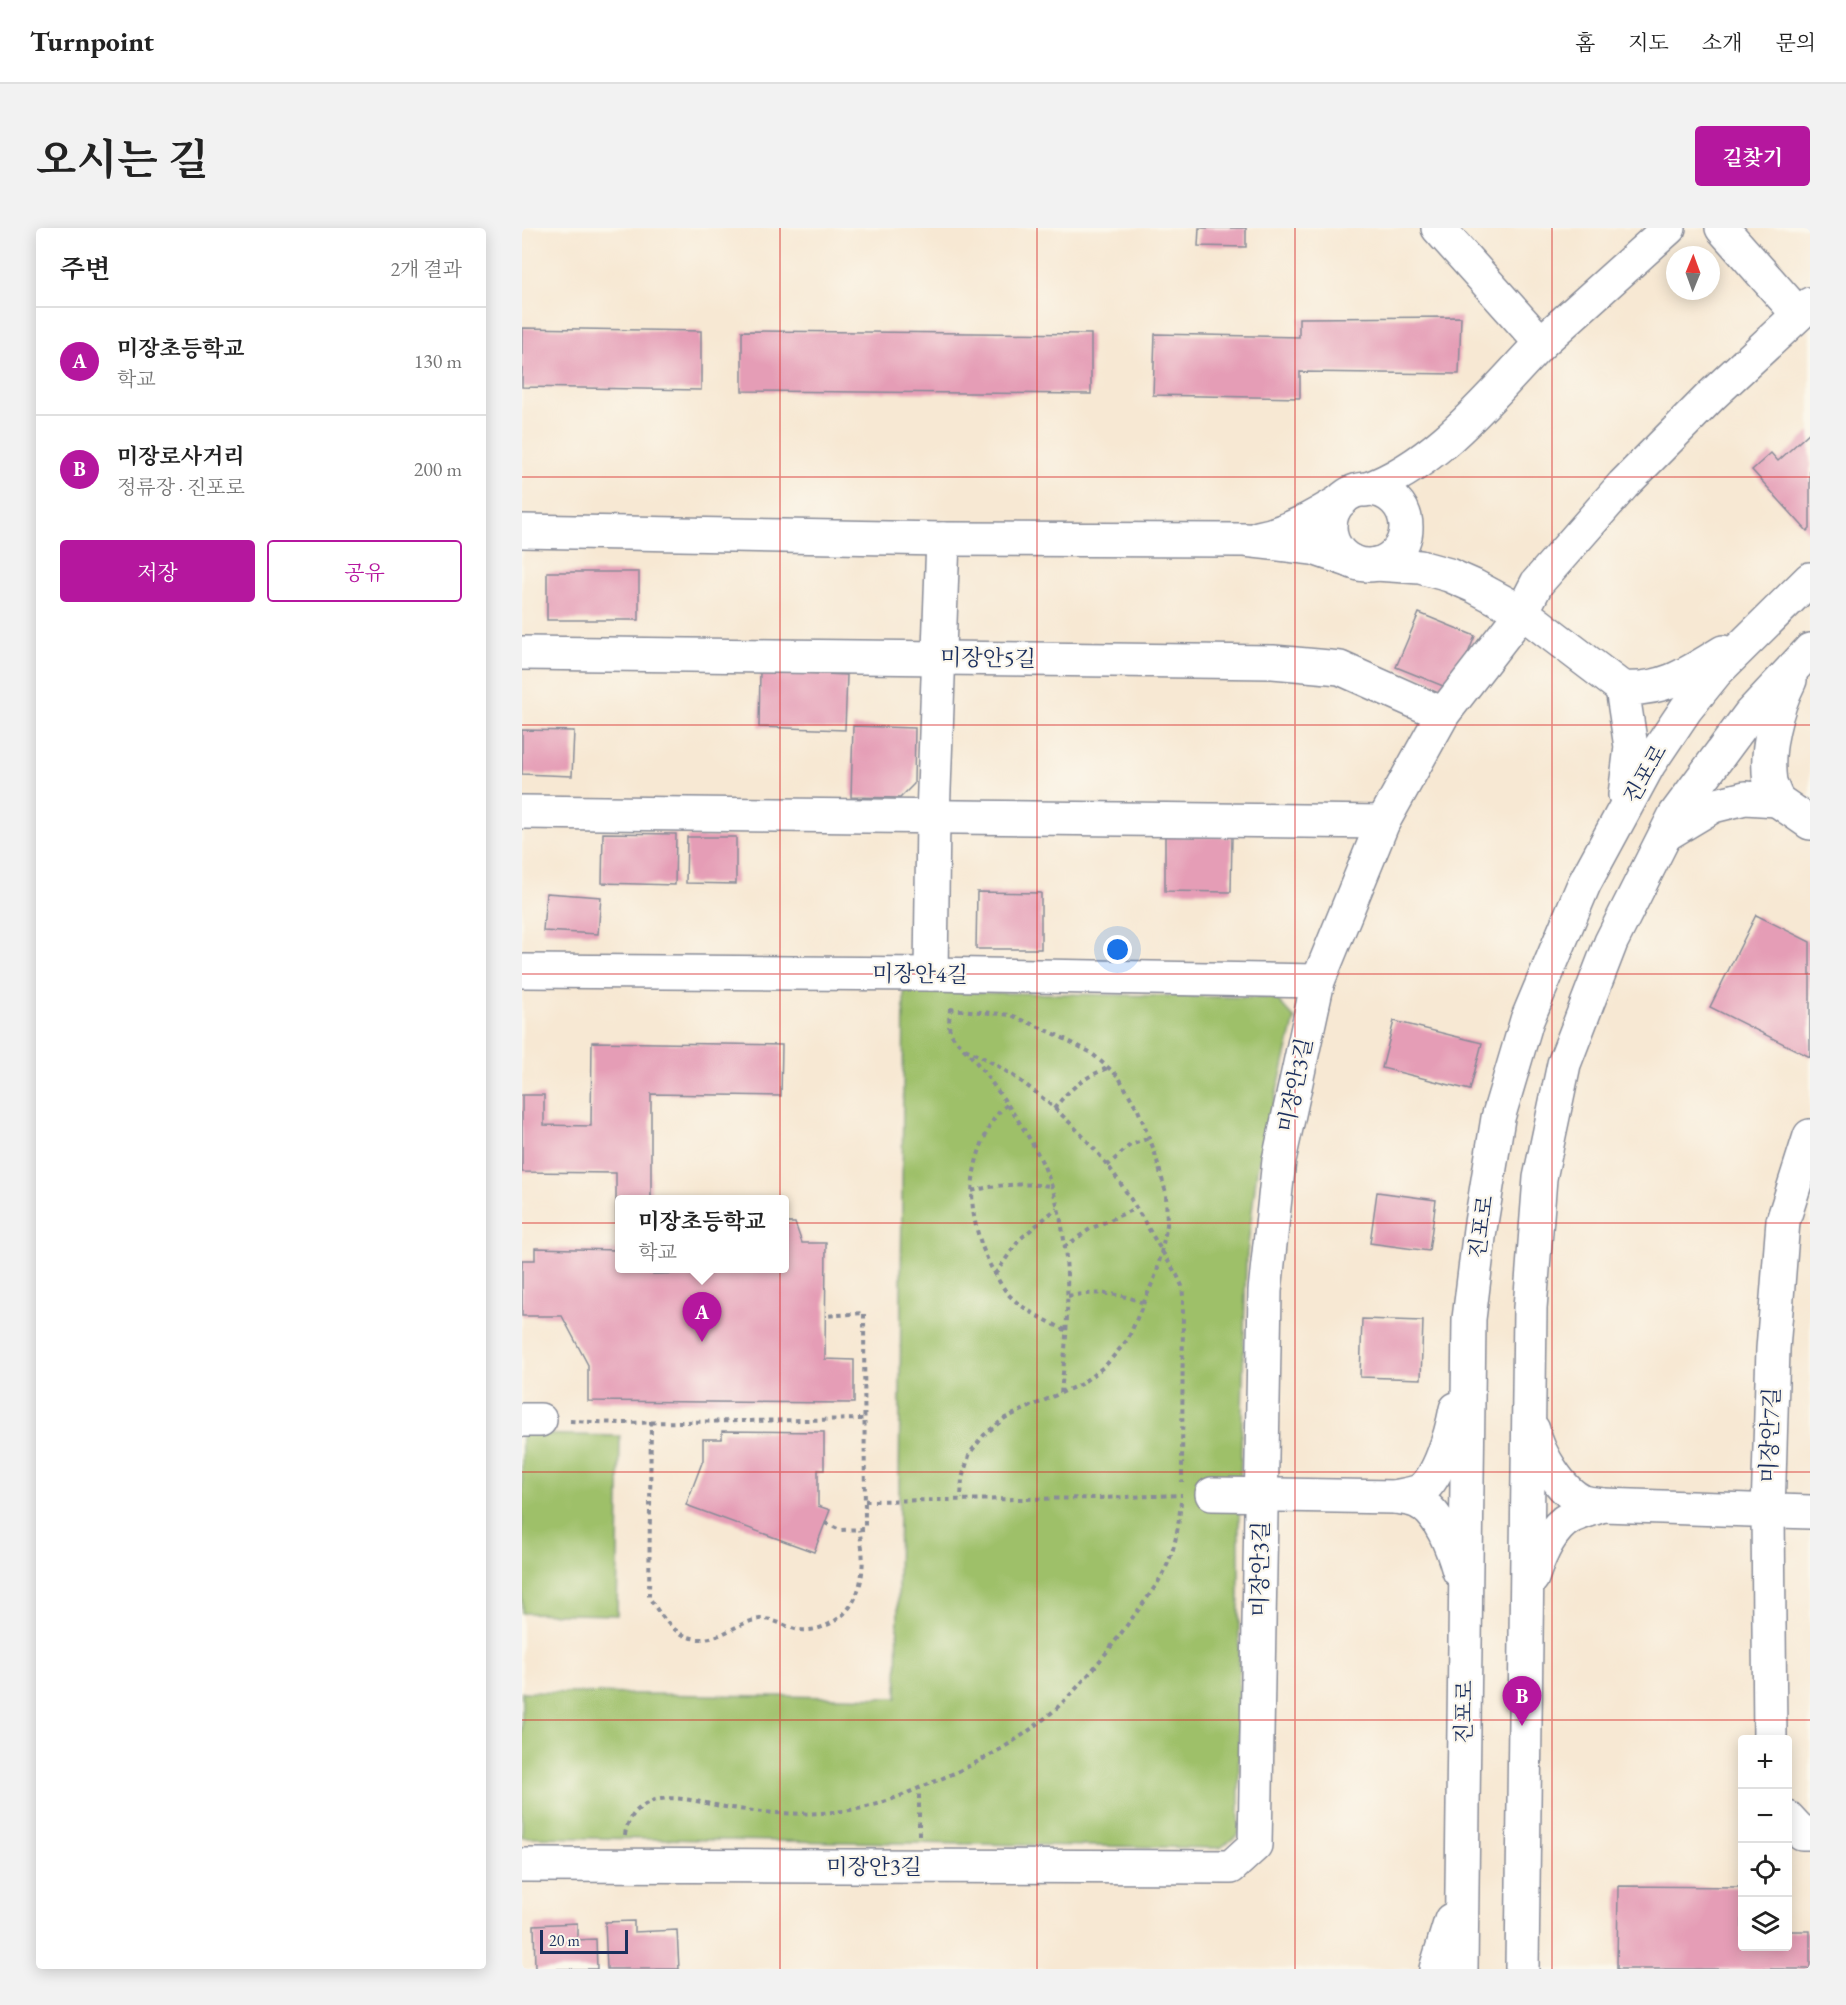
<!DOCTYPE html>
<html lang="ko">
<meta charset="utf-8">
<style>
body{margin:0;font-family:"EB Garamond","Noto Serif KR",serif;background:#f2f2f2;color:#222}
.controls{position:absolute;right:18px;bottom:18px;display:grid;overflow:hidden;border-radius:6px;box-shadow:0 3px 15px #0003}
.controls button{width:54px;height:54px;display:grid;place-items:center;padding:0;border:0;border-bottom:2px solid #e0e0e0;background:#fff;color:#222;font:30px sans-serif}
.compass{position:absolute;left:1144px;top:18px;width:54px;height:54px;border-radius:50%;background:#fff;box-shadow:0 3px 15px #0003;rotate:1deg}
.scale{position:absolute;left:18px;bottom:15px;width:88px;box-sizing:border-box;padding-left:6px;border:3px solid #1b2f5e;border-top:0;font-size:16px;line-height:21px;white-space:nowrap;color:#1b2f5e;-webkit-text-stroke:4px #fbf7ec;paint-order:stroke}
.you{position:absolute;left:596px;top:722px;width:21px;height:21px;margin:-15px;border:4px solid #fff;border-radius:50%;background:#1a73e8;box-shadow:0 0 0 9px #1a73e833}
.badge{display:grid;place-items:center;width:39px;height:39px;border-radius:50%;background:#b5179e;color:#fff;font-size:20px;font-weight:700}
.pin{position:absolute;translate:-50% -50px;filter:drop-shadow(0 2px 3px #0008)}
.pin::after{content:'';position:absolute;top:32px;width:21px;height:18px;background:inherit;clip-path:polygon(0 0,100% 0,50% 100%)}
.popup{position:absolute;left:93px;top:967px;width:174px;height:78px;box-sizing:border-box;display:grid;place-content:center;border-radius:6px;background:#fff;filter:drop-shadow(0 2px 4px #0005);font-size:20px;white-space:nowrap;color:#767676}
.popup b{font-size:22px;color:#222}
.popup::after{content:'';position:absolute;left:50%;top:100%;margin-left:-12px;border:12px solid transparent;border-top-color:#fff}
.list{margin:0;padding:0;list-style:none}
h2{display:flex;justify-content:space-between;align-items:center;height:78px;margin:0;padding:0 24px;font-size:26px}
h2 small{font-size:20px;font-weight:400;color:#767676}
.list li{display:grid;grid-template-columns:39px 1fr auto;gap:18px;align-items:center;box-sizing:border-box;height:108px;padding:0 24px;border-top:2px solid #e0e0e0}
.list b{display:block;font-size:22px;white-space:nowrap}
.list p{margin:0;font-size:20px;white-space:nowrap;color:#767676}
.list em{font-size:20px;font-style:normal;color:#767676}
.actions{display:flex;gap:12px;padding:18px 24px}
.actions a{flex:1;padding:14px 0;border:2px solid #b5179e;border-radius:6px;text-align:center;font-size:21px;color:#b5179e}
.actions .main{background:#b5179e;color:#fff}
.icon{flex:none;width:33px;height:33px;fill:none;stroke:currentColor;stroke-width:2;stroke-linecap:round;stroke-linejoin:round}
.map{position:relative;flex:none;width:1288px;height:1741px;overflow:hidden;border-radius:6px}
header{display:flex;align-items:center;gap:36px;box-sizing:border-box;height:84px;padding:0 30px;background:#fff;border-bottom:2px solid #e0e0e0}
header strong{font-size:28px}
nav{display:flex;gap:33px;margin-inline-start:auto;font-size:21px}
.intro{display:flex;align-items:center;justify-content:space-between;box-sizing:border-box;height:144px;padding:0 36px}
h1{margin:0;font-size:42px}
.button{padding:15px 27px;border-radius:6px;background:#b5179e;color:#fff;font-size:21px;font-weight:700}
main{display:flex;gap:36px;padding:0 36px}
aside{flex:1;background:#fff;border-radius:6px;box-shadow:0 3px 15px #0003}
.map>svg:first-child{display:block}
</style>
<header>
<strong>Turnpoint</strong>
<nav><a>홈</a><a>지도</a><a>소개</a><a>문의</a></nav>
</header>
<div class="intro"><h1>오시는 길</h1><a class="button">길찾기</a></div>
<main>
<aside>
<h2>주변<small>2개 결과</small></h2>
<ul class="list">
<li><span class="badge">A</span><div><b>미장초등학교</b><p>학교</p></div><em>130 m</em></li>
<li><span class="badge">B</span><div><b>미장로사거리</b><p>정류장 · 진포로</p></div><em>200 m</em></li>
</ul>
<div class="actions"><a class="main">저장</a><a>공유</a></div>
</aside>
<div class="map">
<svg width="1288" height="1741" viewBox="0 0 1288 1741">
<rect width="100%" height="100%" fill="#fbf7ec"/>
<filter id="ink" filterUnits="userSpaceOnUse"><feTurbulence type="fractalNoise" baseFrequency=".0167" numOctaves="2"/><feDisplacementMap in="SourceGraphic" scale="12" xChannelSelector="R" yChannelSelector="G"/><feConvolveMatrix kernelMatrix="1 2 1 2 8 2 1 2 1" color-interpolation-filters="sRGB"/></filter>
<filter id="wash" filterUnits="userSpaceOnUse"><feTurbulence type="fractalNoise" baseFrequency=".008" numOctaves="4" result="noise"/><feDisplacementMap in="SourceGraphic" scale="24" xChannelSelector="R" yChannelSelector="G"/><feGaussianBlur stdDeviation="1.35" result="paint"/><feColorMatrix in="noise" values="0 0 0 0 0 0 0 0 0 0 0 0 0 0 0 0 0 1.4 0 .05"/><feComposite in="paint" operator="in"/></filter>
<g filter="url(#wash)">
<rect width="100%" height="100%" fill="#f7e8d3"/>
<g fill="#9ec069" stroke="#5c7864" stroke-width="1.5">
<path d="M382,763L754,770L773,791L735,942L724,1034L717,1300V1606L698,1620L0,1609V1464L375,1470Z"/>
<path d="M0,1206L98,1208L95,1387L0,1385Z"/>
</g>
<g id="blocks">
<g fill="#e59db6">
<path d="M677,0H724V19L676,18Z"/>
<path d="M939,89L937,146L778,144V170L631,167L633,106L777,109V90Z"/>
<path d="M0,100L179,103V162L0,159Z"/>
<path d="M220,103L569,106V166L220,163Z"/>
<path d="M1288,204V300L1285,303L1230,242L1249,225L1256,233Z"/>
<rect x="25" y="344" width="92" height="48"/>
<path d="M897,385L953,408L931,462L874,439Z"/>
<path d="M238,443L325,447L323,502L237,499Z"/>
<path d="M331,498L393,500L392,556L378,570L329,569Z"/>
<path d="M0,502L52,503L50,548L0,546Z"/>
<path d="M81,605L154,606L153,657L80,655Z"/>
<path d="M643,608L710,609L709,664L643,663Z"/>
<path d="M165,609H214V656L164,655Z"/>
<path d="M455,664L519,665V721H454Z"/>
<path d="M24,665L79,669L76,706L21,703Z"/>
<path d="M1234,687L1288,714V829L1188,779Z"/>
<path d="M872,793L960,815L948,862L860,840Z"/>
<path d="M70,814L260,817L259,868L129,866V972H98V1040H131V1046L167,1045V1040H262V995H273L280,1015H304L303,1131L332,1132V1175L66,1173V1137L40,1088H0V1032H13V1020L94,1022V945L0,944V867H22V897L69,898Z"/>
<path d="M855,964L914,972L907,1023L848,1015Z"/>
<path d="M840,1091L901,1093L899,1151L838,1149Z"/>
<path d="M200,1203L302,1204V1242H296V1278L308,1282L292,1324L164,1277L181,1232V1211H200Z"/>
<path d="M1096,1658L1220,1659V1718H1266V1703H1288V1741H1095Z"/>
<path d="M112,1693V1704L155,1702L157,1741H85L83,1694Z"/>
<path d="M55,1695V1712L74,1711L75,1741H13L12,1697Z"/>
</g>
</g>
</g>
<g filter="url(#ink)">
<use href="#blocks" fill-opacity="0" stroke="#898c98" stroke-width="1.5"/>
<g fill="none" stroke-linecap="round" stroke-linejoin="round">
<defs>
<g id="minor">
<path d="M1200,0L1276,86"/>
<path d="M1019,115L1147,0"/>
<circle cx="846" cy="299" r="38"/>
<path d="M843,262C916,236 967,169 1019,115L916,0"/>
<path d="M0,303L421,311L723,312L791,320L829,333"/>
<path d="M736,310C767,304 794,288 820,272"/>
<path d="M854,336L898,339L927,347L952,358L1000,384L1100,460"/>
<path d="M0,425L751,434L818,440L921,486"/>
<path d="M1103,567L1109,519L1100,460C1142,463 1167,445 1201,424"/>
<path d="M1255,572L1288,595"/>
<path d="M0,584L861,594"/>
<path d="M1146,605L1191,578L1223,570L1255,572C1253,566 1250,560 1248,554C1243,522 1254,480 1268,452"/>
<path d="M0,743L409,746L796,753"/>
<path d="M409,746L411,589L421,311"/>
<path d="M934,1181C930,1202 917,1253 897,1263C890,1266 881,1267 873,1269C880,1270 890,1271 896,1274C918,1284 931,1322 937,1343"/>
<path d="M0,1192H18"/>
<path d="M690,1266L873,1269"/>
<path d="M1081,1277L1288,1284"/>
<path d="M1010,1350C1017,1329 1028,1300 1049,1289C1059,1284 1071,1281 1081,1277C1075,1276 1068,1276 1062,1274C1039,1265 1016,1225 1011,1202"/>
<path d="M1248,1512L1246,1284L1251,1121L1261,993L1288,908"/>
<path d="M1266,1590L1280,1605H1288"/>
<path d="M0,1637L709,1639L733,1617L743,1063L757,932L796,753L861,594L921,486L1000,384L1015,355L1101,257L1190,167L1288,76"/>
<path d="M914,1741L929,1692"/>
<path d="M939,1741L947,1091L958,1001L976,890L1005,792L1062,656L1127,536L1164,481L1194,444L1288,351"/>
<path d="M1000,1741L1008,1080L1018,950L1042,836L1089,714L1153,587L1228,486L1288,422"/>
</g>
</defs>
<use href="#minor" stroke="#898c98" stroke-width="36"/>
<g stroke="#898c98" stroke-width="4" stroke-dasharray="4.5 4.5" stroke-linecap="butt">
<path d="M428,780C428,787 426,796 428,803C430,811 448,826 454,834C477,864 500,895 517,928C554,1001 547,1087 539,1165"/>
<path d="M428,781L489,787L531,805L568,824L596,848L616,882L632,922L644,965L645,997L635,1044L606,1111L584,1137L559,1156L483,1190L462,1207L448,1225L440,1250L439,1271"/>
<path d="M443,821C500,846 555,895 592,946C615,978 633,1014 655,1047L660,1058L661,1068L660,1254"/>
<path d="M485,877C474,885 467,898 462,911C443,955 448,996 469,1039C475,1049 481,1062 490,1070C505,1084 526,1093 545,1103"/>
<path d="M532,881C547,861 562,849 586,840"/>
<path d="M585,938L607,918L627,910"/>
<path d="M450,963C475,956 503,955 529,958"/>
<path d="M542,1019L568,1001L614,980"/>
<path d="M473,1046L498,1011L535,980"/>
<path d="M546,1068C571,1064 597,1064 621,1075"/>
<path d="M48,1193L99,1195L343,1191"/>
<path d="M129,1193L127,1369C144,1397 164,1422 200,1406C213,1400 224,1393 238,1391C253,1390 264,1400 278,1402C287,1403 297,1401 305,1397C342,1381 345,1337 337,1302"/>
<path d="M343,1273L576,1270L660,1267"/>
<path d="M303,1295L318,1302L343,1301L342,1085L303,1088"/>
<path d="M103,1607C105,1590 117,1576 134,1572C157,1566 187,1577 210,1580C253,1587 297,1588 340,1580C363,1575 383,1566 404,1557C457,1536 509,1508 549,1466C572,1442 592,1415 611,1389C625,1370 642,1349 649,1327C655,1311 657,1291 659,1274"/>
<path d="M397,1607V1560"/>
</g>
<use href="#minor" stroke="#fff" stroke-width="33"/>
</g>
</g>
<path fill="none" stroke="#d62828" stroke-width="1.5" stroke-opacity="0.55" d="M258,0V1741M515,0V1741M773,0V1741M1030,0V1741M0,249H1288M0,497H1288M0,746H1288M0,995H1288M0,1244H1288M0,1492H1288"/>
<g text-anchor="middle" dominant-baseline="central" stroke-width="4.5" stroke-linejoin="round" paint-order="stroke">
<g font-size="22" fill="#1b2f5e" stroke="#fbf7ec">
<text transform="translate(466 430) rotate(1)">미장안5길</text>
<text transform="translate(1123 546) rotate(-60)">진포로</text>
<text transform="translate(398 746) rotate(1)">미장안4길</text>
<text transform="translate(773 857) rotate(-78)">미장안3길</text>
<text transform="translate(959 999) rotate(-82)">진포로</text>
<text transform="translate(1248 1207) rotate(-88)">미장안7길</text>
<text transform="translate(738 1341) rotate(-89)">미장안3길</text>
<text transform="translate(942 1484) rotate(-89)">진포로</text>
<text x="352" y="1638">미장안3길</text>
</g>
</g>
</svg>
<div class="controls">
<button>+</button>
<button>−</button>
<button><svg class="icon" aria-label="locate" viewBox="0 0 24 24"><circle cx="12" cy="12" r="6"/><path d="M12 2v4M12 18v4M2 12h4M18 12h4"/></svg></button>
<button><svg class="icon" aria-label="layers" viewBox="0 0 24 24"><path d="M12 4l9 5-9 5-9-5zM3 14l9 5 9-5"/></svg></button>
</div>
<svg class="compass" viewBox="-18 -18 36 36"><path d="M0-13l5 13h-10z" fill="#e53935"/><path d="M0 13l5-13h-10z" fill="#767676"/></svg>
<div class="scale">20 m</div>
<div class="you"></div>
<div class="pin badge" style="left:180px;top:1114px">A</div>
<div class="popup"><b>미장초등학교</b>학교</div>
<div class="pin badge" style="left:1000px;top:1498px">B</div>
</div>
</main>
